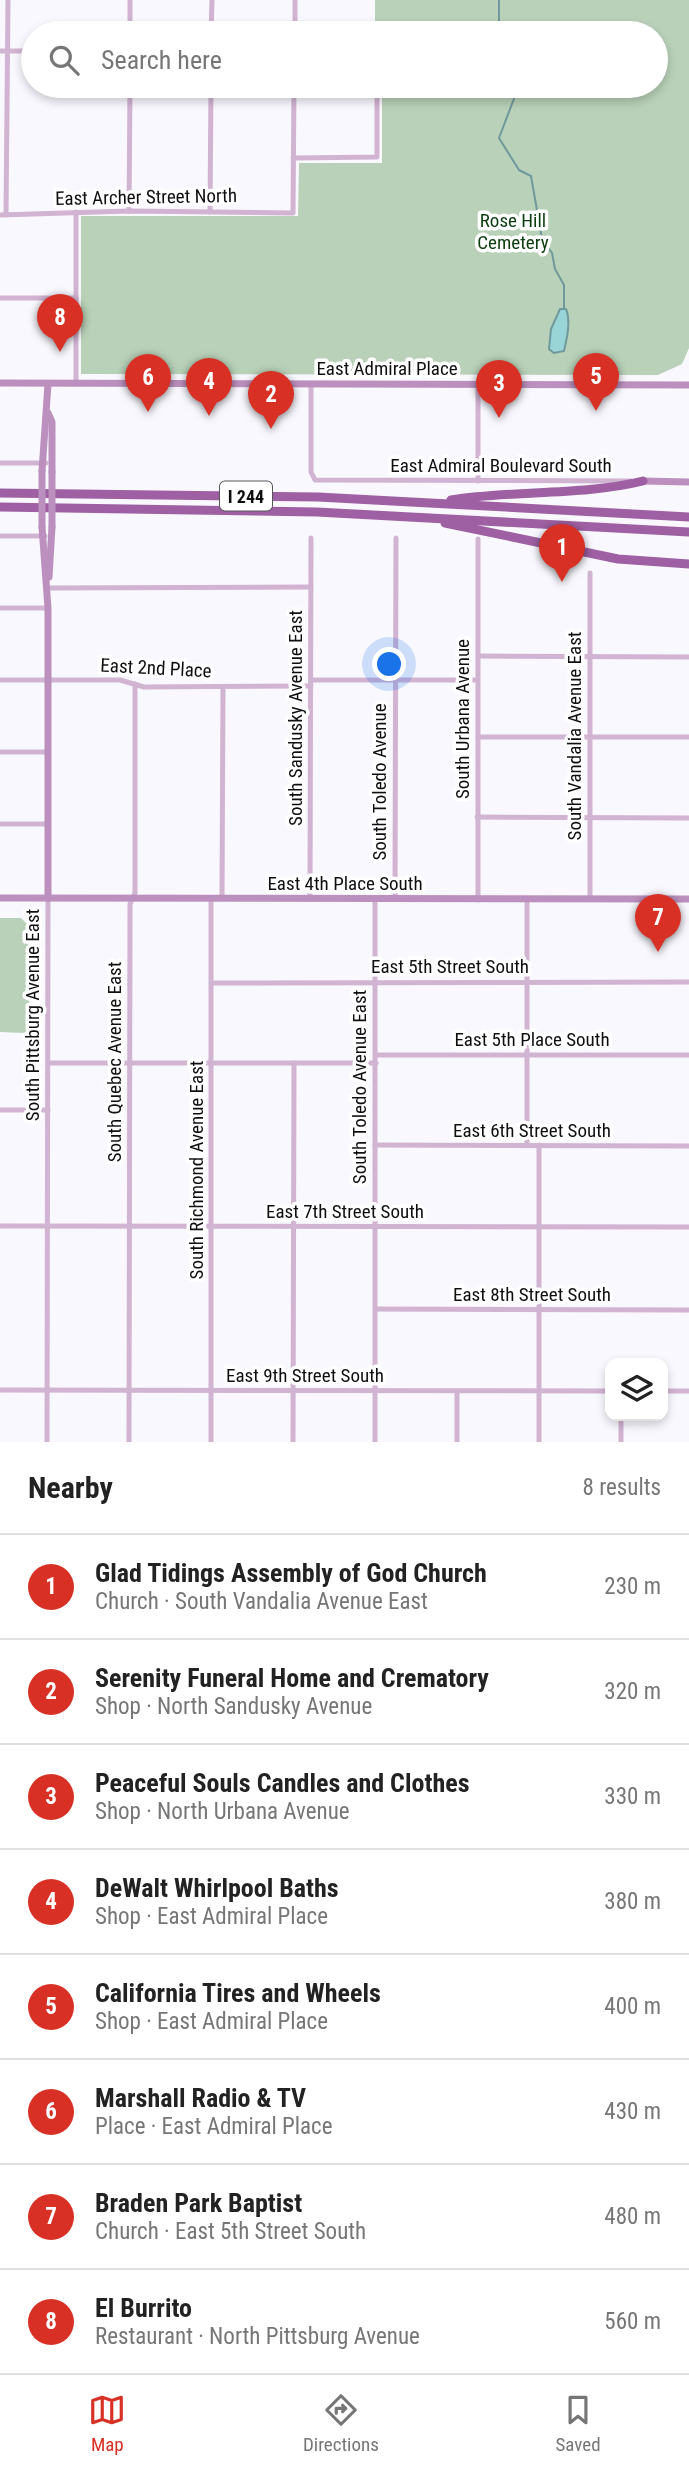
<!DOCTYPE html>
<meta charset="utf-8">
<style>
body{margin:0;font-family:"Roboto Condensed",sans-serif;background:#f6f6f6;color:#222}
.controls{position:absolute;right:21px;bottom:21px;display:grid;overflow:hidden;border-radius:14px;box-shadow:0 4px 10px #0003}
.controls button{width:63px;height:63px;display:grid;place-items:center;padding:0;border:0;border-bottom:2px solid #e0e0e0;background:#fff;color:#222;font:35px sans-serif}
.you{position:absolute;left:390px;top:665px;width:24px;height:24px;margin:-18px;border:5px solid #fff;border-radius:50%;background:#1a73e8;box-shadow:0 0 0 10px #1a73e833}
.badge{display:grid;place-items:center;width:46px;height:46px;border-radius:50%;background:#d93025;color:#fff;font-size:23px;font-weight:700}
.pin{position:absolute;translate:-50% -58px;filter:drop-shadow(0 2px 4px #0008)}
.pin::after{content:'';position:absolute;top:37px;width:24px;height:21px;background:inherit;clip-path:polygon(0 0,100% 0,50% 100%)}
.list{margin:0;padding:0;list-style:none}
h2{display:flex;justify-content:space-between;align-items:center;height:91px;margin:0;padding:0 28px;font-size:30px}
h2 small{font-size:23px;font-weight:400;color:#767676}
.list li{display:grid;grid-template-columns:46px 1fr auto;gap:21px;align-items:center;box-sizing:border-box;height:105px;padding:0 28px;border-top:2px solid #e0e0e0}
.list b{display:block;font-size:26px;white-space:nowrap}
.list p{margin:0;font-size:23px;white-space:nowrap;color:#767676}
.list em{font-size:23px;font-style:normal;color:#767676}
.icon{flex:none;width:38px;height:38px;fill:none;stroke:currentColor;stroke-width:2;stroke-linecap:round;stroke-linejoin:round}
.map{position:relative;flex:none;width:689px;height:1442px;overflow:hidden}
.search{position:absolute;background:#fff;box-shadow:0 4px 10px #0003;left:21px;right:21px;top:21px;height:77px;display:flex;align-items:center;gap:18px;box-sizing:border-box;padding:0 24px;border-radius:38px;color:#767676;font-size:26px}
.sheet{height:931px;background:#fff}
nav{display:flex;justify-content:space-around;align-items:center;box-sizing:border-box;height:98px;border-top:2px solid #e0e0e0;background:#fff;font-size:19px;color:#767676}
nav a{display:grid;justify-items:center;gap:4px}
nav .on{color:#d93025}
.map>svg:first-child{display:block}
</style>
<div class="map">
<svg width="689" height="1442" viewBox="0 0 689 1442">
<rect width="100%" height="100%" fill="#f9f8fe"/>
<g fill="#b9d1b8">
<path d="M375,0H689V348L682,364L658,375L81,374V216H298L299,163H382V86H656V33H375Z"/>
<path d="M0,918H21L28,925L30,1030L25,1033L0,1032Z"/>
</g>
<path fill="#99d5d7" stroke="#70999c" stroke-width="2" d="M560,309H566C571,321 567,338 564,351L554,353L549,349L551,329Z"/>
<g fill="none" stroke-linecap="round" stroke-linejoin="round">
<g stroke="#70999c" stroke-width="2">
<path d="M499,33V0"/>
<path d="M511,86L515,96L499,138L519,170L531,176L542,239L552,253L555,269L564,285V309"/>
</g>
<g stroke="#d1b3d2" stroke-width="5">
<path d="M130,33V0"/>
<path d="M211,33L212,0"/>
<path d="M295,33V0"/>
<path d="M0,51H33"/>
<path d="M293,158L377,157V86"/>
<path d="M129,211L130,86"/>
<path d="M76,212V384"/>
<path d="M210,212L211,86"/>
<path d="M0,215L129,211L293,213L294,86"/>
<path d="M6,215L8,0"/>
<path d="M0,298H76"/>
<path d="M311,384V472L315,480L631,481"/>
<path d="M478,384V481"/>
<path d="M0,463H46"/>
<path d="M0,536H45"/>
<path d="M590,573V899"/>
<path d="M47,588L311,587"/>
<path d="M0,608H48"/>
<path d="M478,656L689,657"/>
<path d="M0,680H120L144,687L311,686"/>
<path d="M311,680H477"/>
<path d="M478,737H689"/>
<path d="M0,752H48"/>
<path d="M477,817L689,818"/>
<path d="M0,824H48"/>
<path d="M222,899L223,687"/>
<path d="M310,899L311,538"/>
<path d="M375,899V1442"/>
<path d="M395,899L396,538"/>
<path d="M478,900V539"/>
<path d="M212,983L689,982"/>
<path d="M376,1055H689"/>
<path d="M48,1063H376"/>
<path d="M0,1110H48"/>
<path d="M375,1145L689,1146"/>
<path d="M527,1145V899"/>
<path d="M0,1226L689,1227"/>
<path d="M376,1309L689,1310"/>
<path d="M0,1390L610,1391"/>
<path d="M663,1391H689"/>
<path d="M47,1442L48,898"/>
<path d="M129,1442L130,904L135,893V684"/>
<path d="M211,1442V899"/>
<path d="M293,1442L294,1063"/>
<path d="M457,1442V1391"/>
<path d="M539,1442V1145"/>
<path d="M621,1442V1416"/>
</g>
<g stroke="#bc90be" stroke-width="7">
<path d="M0,383L689,385"/>
<path d="M48,413L52,422V472"/>
<path d="M42,471L48,384"/>
<path d="M643,481L689,482"/>
<path d="M42,527L48,608V898"/>
<path d="M49,577L52,527"/>
<path d="M0,898L689,899"/>
</g>
<g stroke="#9e60a2" stroke-width="9">
<path d="M0,493L318,497L689,517"/>
<path d="M451,500C514,490 582,496 643,481"/>
<path d="M0,507L317,512L689,532"/>
<path d="M445,523L618,559L689,564"/>
</g>
<g stroke="#bc90be" stroke-width="7">
<path d="M42,471V527"/>
<path d="M52,527V472"/>
</g>
</g>
<g text-anchor="middle" dominant-baseline="central" stroke-width="7" stroke-linejoin="round" paint-order="stroke">
<rect fill="#fff" stroke="#575658" stroke-width="2" x="220" y="481.5" width="52" height="29" rx="5"/>
<g font-size="18" font-weight="bold" fill="#0f0e11">
<text x="246" y="496">I 244</text>
</g>
<g font-size="19" fill="#0f0e11" stroke="#fff">
<text transform="translate(146 197) rotate(-1)">East Archer Street North</text>
<text x="387" y="368">East Admiral Place</text>
<text x="501" y="465">East Admiral Boulevard South</text>
<text transform="translate(156 668) rotate(3)">East 2nd Place</text>
<text transform="translate(295 718) rotate(-90)">South Sandusky Avenue East</text>
<text transform="translate(462 719) rotate(-90)">South Urbana Avenue</text>
<text transform="translate(574 736) rotate(-90)">South Vandalia Avenue East</text>
<text transform="translate(379 782) rotate(-90)">South Toledo Avenue</text>
<text x="345" y="883">East 4th Place South</text>
<text x="450" y="966">East 5th Street South</text>
<text transform="translate(32 1015) rotate(-90)">South Pittsburg Avenue East</text>
<text x="532" y="1039">East 5th Place South</text>
<text transform="translate(114 1062) rotate(-90)">South Quebec Avenue East</text>
<text transform="translate(359 1087) rotate(-90)">South Toledo Avenue East</text>
<text x="532" y="1130">East 6th Street South</text>
<text transform="translate(196 1170) rotate(-90)">South Richmond Avenue East</text>
<text x="345" y="1211">East 7th Street South</text>
<text x="532" y="1294">East 8th Street South</text>
<text x="305" y="1375">East 9th Street South</text>
</g>
<g font-size="19" fill="#0b3c0d" stroke="#fff">
<text x="513" y="220">Rose Hill<tspan x="513" dy="22">Cemetery</tspan></text>
</g>
</g>
</svg>
<div class="controls">
<button><svg class="icon" aria-label="layers" viewBox="0 0 24 24"><path d="M12 4l9 5-9 5-9-5zM3 14l9 5 9-5"/></svg></button>
</div>
<div class="you"></div>
<div class="pin badge" style="left:562px;top:582px">1</div>
<div class="pin badge" style="left:271px;top:429px">2</div>
<div class="pin badge" style="left:499px;top:418px">3</div>
<div class="pin badge" style="left:209px;top:416px">4</div>
<div class="pin badge" style="left:596px;top:411px">5</div>
<div class="pin badge" style="left:148px;top:412px">6</div>
<div class="pin badge" style="left:658px;top:952px">7</div>
<div class="pin badge" style="left:60px;top:352px">8</div>
<div class="search"><svg class="icon" aria-label="search" viewBox="0 0 24 24"><circle cx="10" cy="10" r="6"/><path d="M15 15l6 6"/></svg>Search here</div>
</div>
<section class="sheet">
<h2>Nearby<small>8 results</small></h2>
<ul class="list">
<li><span class="badge">1</span><div><b>Glad Tidings Assembly of God Church</b><p>Church · South Vandalia Avenue East</p></div><em>230 m</em></li>
<li><span class="badge">2</span><div><b>Serenity Funeral Home and Crematory</b><p>Shop · North Sandusky Avenue</p></div><em>320 m</em></li>
<li><span class="badge">3</span><div><b>Peaceful Souls Candles and Clothes</b><p>Shop · North Urbana Avenue</p></div><em>330 m</em></li>
<li><span class="badge">4</span><div><b>DeWalt Whirlpool Baths</b><p>Shop · East Admiral Place</p></div><em>380 m</em></li>
<li><span class="badge">5</span><div><b>California Tires and Wheels</b><p>Shop · East Admiral Place</p></div><em>400 m</em></li>
<li><span class="badge">6</span><div><b>Marshall Radio &amp; TV</b><p>Place · East Admiral Place</p></div><em>430 m</em></li>
<li><span class="badge">7</span><div><b>Braden Park Baptist</b><p>Church · East 5th Street South</p></div><em>480 m</em></li>
<li><span class="badge">8</span><div><b>El Burrito</b><p>Restaurant · North Pittsburg Avenue</p></div><em>560 m</em></li>
</ul>
</section>
<nav>
<a class="on"><svg class="icon" aria-label="map" viewBox="0 0 24 24"><path d="M3 6l6-2 6 2 6-2v14l-6 2-6-2-6 2zM9 4v14M15 6v14"/></svg>Map</a>
<a><svg class="icon" aria-label="directions" viewBox="0 0 24 24"><path d="M12 3l9 9-9 9-9-9zM9 14v-3h6M13 9l2 2-2 2"/></svg>Directions</a>
<a><svg class="icon" aria-label="saved" viewBox="0 0 24 24"><path d="M7 4h10v16l-5-4-5 4z"/></svg>Saved</a>
</nav>
